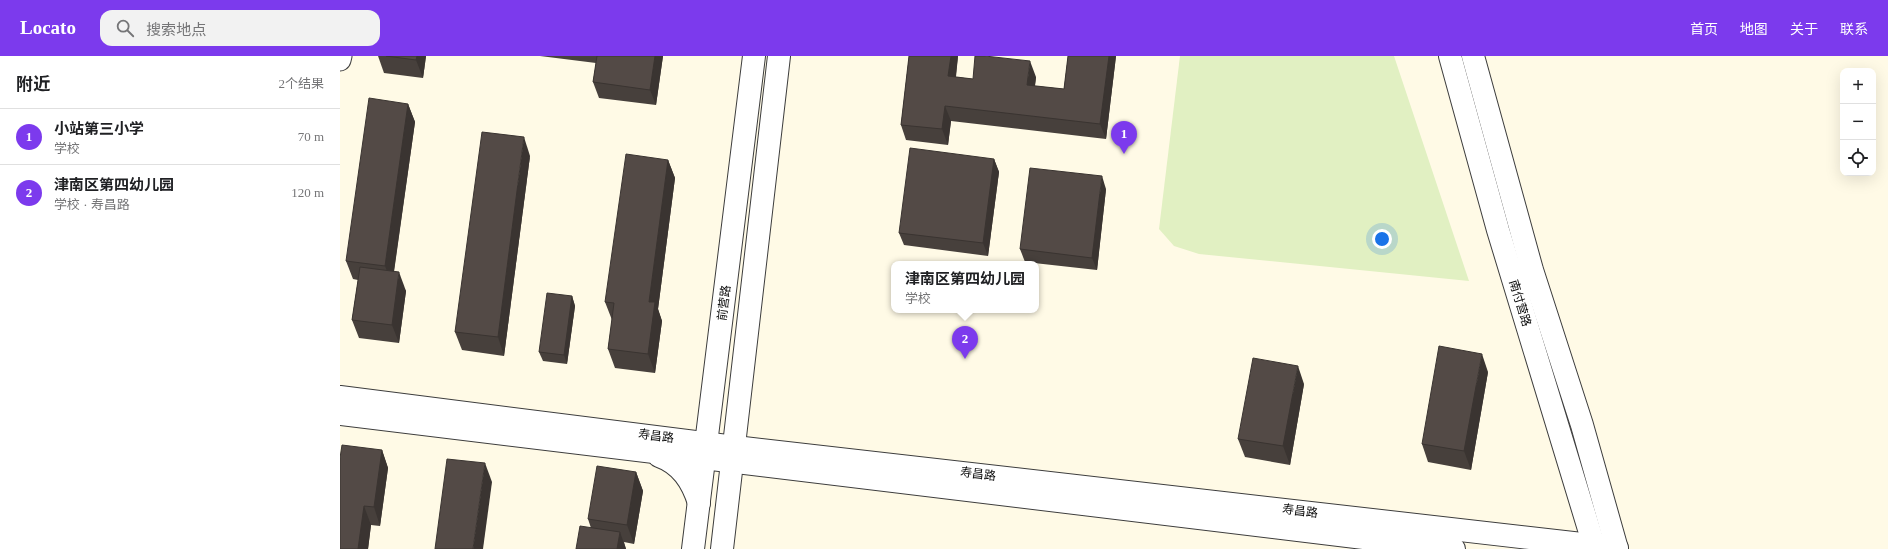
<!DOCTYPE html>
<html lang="zh">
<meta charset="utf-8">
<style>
body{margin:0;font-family:"Times New Roman","Noto Sans SC",serif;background:#f2f2f2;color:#202124}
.controls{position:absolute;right:12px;top:12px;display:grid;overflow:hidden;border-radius:8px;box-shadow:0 4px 16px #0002}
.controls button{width:36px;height:36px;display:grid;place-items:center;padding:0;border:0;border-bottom:1px solid #e0e0e0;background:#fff;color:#202124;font:20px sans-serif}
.you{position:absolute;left:1042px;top:183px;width:14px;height:14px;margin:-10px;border:3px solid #fff;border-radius:50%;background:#1a73e8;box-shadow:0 0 0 6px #1a73e833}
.badge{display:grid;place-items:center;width:26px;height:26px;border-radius:50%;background:#7c3aed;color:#fff;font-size:13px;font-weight:700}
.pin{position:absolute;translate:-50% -33px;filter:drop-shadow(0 1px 2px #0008)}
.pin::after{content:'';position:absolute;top:21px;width:14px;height:12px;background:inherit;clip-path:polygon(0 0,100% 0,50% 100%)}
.popup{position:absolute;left:551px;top:205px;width:148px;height:52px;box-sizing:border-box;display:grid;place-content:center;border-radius:8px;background:#fff;filter:drop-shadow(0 1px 3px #0005);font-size:13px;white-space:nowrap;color:#757577}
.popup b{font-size:15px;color:#202124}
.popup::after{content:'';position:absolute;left:50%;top:100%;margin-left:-8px;border:8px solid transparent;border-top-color:#fff}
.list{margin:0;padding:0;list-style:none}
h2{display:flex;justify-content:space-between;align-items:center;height:52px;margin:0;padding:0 16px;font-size:17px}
h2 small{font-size:13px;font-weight:400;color:#757577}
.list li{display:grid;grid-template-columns:26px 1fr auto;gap:12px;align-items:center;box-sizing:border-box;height:56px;padding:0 16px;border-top:1px solid #e0e0e0}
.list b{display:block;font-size:15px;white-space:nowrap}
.list p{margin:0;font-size:13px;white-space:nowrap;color:#757577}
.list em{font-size:13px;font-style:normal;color:#757577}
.icon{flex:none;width:22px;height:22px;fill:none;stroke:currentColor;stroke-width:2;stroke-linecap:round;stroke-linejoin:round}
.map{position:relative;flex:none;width:1548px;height:493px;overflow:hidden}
header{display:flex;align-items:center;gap:24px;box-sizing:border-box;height:56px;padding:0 20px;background:#7c3aed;color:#fff}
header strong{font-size:19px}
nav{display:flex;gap:22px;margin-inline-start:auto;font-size:14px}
.search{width:280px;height:36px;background:#f2f2f2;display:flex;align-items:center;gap:10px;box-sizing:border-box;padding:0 14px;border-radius:12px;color:#757577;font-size:15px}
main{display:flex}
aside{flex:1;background:#fff}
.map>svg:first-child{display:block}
</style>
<header>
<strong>Locato</strong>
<div class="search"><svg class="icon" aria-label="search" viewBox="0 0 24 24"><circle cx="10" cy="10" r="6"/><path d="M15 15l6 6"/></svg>搜索地点</div>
<nav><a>首页</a><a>地图</a><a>关于</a><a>联系</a></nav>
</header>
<main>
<aside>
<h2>附近<small>2个结果</small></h2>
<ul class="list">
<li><span class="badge">1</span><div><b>小站第三小学</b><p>学校</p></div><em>70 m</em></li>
<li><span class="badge">2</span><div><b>津南区第四幼儿园</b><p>学校 · 寿昌路</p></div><em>120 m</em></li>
</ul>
</aside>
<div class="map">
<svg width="1548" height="493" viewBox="0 0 1548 493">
<rect width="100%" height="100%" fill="#fffae6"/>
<path fill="#e1f0c2" d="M840,0H1054L1129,225L859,198L834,190L819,173Z"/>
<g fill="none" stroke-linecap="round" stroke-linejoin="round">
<defs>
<path id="minor" d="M0,4L1,0"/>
<g id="tertiary">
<path d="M1110,0L1158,174L1255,493"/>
<path d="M1133,0L1192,214L1242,369L1277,493"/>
<path d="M0,341L395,391L1277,492"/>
<path d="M0,358L1114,493"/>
<path d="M319,400C341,408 352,425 359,447"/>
<path d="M353,493L414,0"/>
<path d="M382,493L439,0"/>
</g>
</defs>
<use href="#minor" stroke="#3d3d3d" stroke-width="23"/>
<use href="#tertiary" stroke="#3d3d3d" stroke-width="24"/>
<use href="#minor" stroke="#fff" stroke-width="21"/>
<use href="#tertiary" stroke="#fff" stroke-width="22"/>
</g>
<g fill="#47403c">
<path d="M38,0H86L83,22L44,17Z"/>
<path d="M200,0H323L316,49L259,42L253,26L256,7Z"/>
<path d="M569,0H618L616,21L633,23L696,21L695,30L724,33L728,0H776L766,83L611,65L608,89L566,84L561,69Z"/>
<path d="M68,48L75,66L54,216L66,235L59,287L19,282L12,264L18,224L13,223L6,205Z"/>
<path d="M190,100L164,300L122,294L115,276Z"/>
<path d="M654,103L659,116L648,200L564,189L559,177Z"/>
<path d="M328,104L335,122L318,253L322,265L315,317L275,312L268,293L272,264L265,246Z"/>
<path d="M766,133L757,214L685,206L680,193Z"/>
<path d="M232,240L235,250L227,308L203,305L199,296Z"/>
<path d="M1148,316L1131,414L1088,406L1082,388Z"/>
<path d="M964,328L950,409L905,401L898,383Z"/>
<path d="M42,394L48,412L40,470L31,469L28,493H0Z"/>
<path d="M296,416L303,435L294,488L284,486L286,493H236L251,472L248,463Z"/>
</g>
<g fill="#3a3431">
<path d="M77,0H86L83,22L76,4Z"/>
<path d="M315,0H323L316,49L310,34Z"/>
<path d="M611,0H618L614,35L608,20Z"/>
<path d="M769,0H776L766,83L760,68Z"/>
<path d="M690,5L696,21L693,44L687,29Z"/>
<path d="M68,48L75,66L52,228L45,210Z"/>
<path d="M605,50L611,65L608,89L602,73Z"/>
<path d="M184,81L190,100L164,300L158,281Z"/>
<path d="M654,103L659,116L648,200L643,187Z"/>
<path d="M328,104L335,122L318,253L322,265L315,317L308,298L309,246Z"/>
<path d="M762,120L766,133L757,214L752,202Z"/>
<path d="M59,216L66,235L59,287L52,269Z"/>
<path d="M232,240L235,250L227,308L224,299Z"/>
<path d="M1142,298L1148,316L1131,414L1124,395Z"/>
<path d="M958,310L964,328L950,409L943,390Z"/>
<path d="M42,394L48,412L40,470L34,451Z"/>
<path d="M145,407L152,426L143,493H133Z"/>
<path d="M296,416L303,435L294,488L287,469Z"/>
<path d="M24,450L31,469L28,493H18Z"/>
<path d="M280,476L286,493H277Z"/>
</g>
<g fill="#534a46" stroke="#3a3431">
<path d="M46,0H77L76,4Z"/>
<path d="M257,0H315L310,34L253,26Z"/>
<path d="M569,0H611L608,20L633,23L635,0H645L690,5L687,29L724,33L728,0H769L760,68L605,50L602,73L561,69Z"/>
<path d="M29,42L68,48L45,210L6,205Z"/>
<path d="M142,76L184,81L158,281L115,276Z"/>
<path d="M570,92L654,103L643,187L559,177Z"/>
<path d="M286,98L328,104L309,246H315L308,298L268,293L274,247L265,246Z"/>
<path d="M690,112L762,120L752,202L680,193Z"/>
<path d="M20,211L59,216L52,269L12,264Z"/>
<path d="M207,237L232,240L224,299L199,296Z"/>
<path d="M1099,290L1142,298L1124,395L1082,388Z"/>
<path d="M913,302L958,310L943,390L898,383Z"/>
<path d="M2,389L42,394L34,451L24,450L18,493H0V402Z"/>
<path d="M107,403L145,407L133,493H95Z"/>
<path d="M257,410L296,416L287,469L248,463Z"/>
<path d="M240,470L280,476L277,493H236Z"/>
</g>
<g text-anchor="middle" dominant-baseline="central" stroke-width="4" stroke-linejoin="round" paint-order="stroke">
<g font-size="12" fill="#0a0a0a" stroke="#fff">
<text transform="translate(384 247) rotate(-83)">前营路</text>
<text transform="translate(1180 247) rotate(73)">南付营路</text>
<text transform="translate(316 380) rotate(7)">寿昌路</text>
<text transform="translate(638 418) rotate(7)">寿昌路</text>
<text transform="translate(960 455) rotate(7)">寿昌路</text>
</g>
</g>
</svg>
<div class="controls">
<button>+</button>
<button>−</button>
<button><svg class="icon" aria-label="locate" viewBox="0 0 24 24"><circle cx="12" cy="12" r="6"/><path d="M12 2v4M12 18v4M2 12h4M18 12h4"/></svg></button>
</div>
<div class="you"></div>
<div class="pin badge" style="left:784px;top:98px">1</div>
<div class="pin badge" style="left:625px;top:303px">2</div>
<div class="popup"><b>津南区第四幼儿园</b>学校</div>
</div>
</main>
